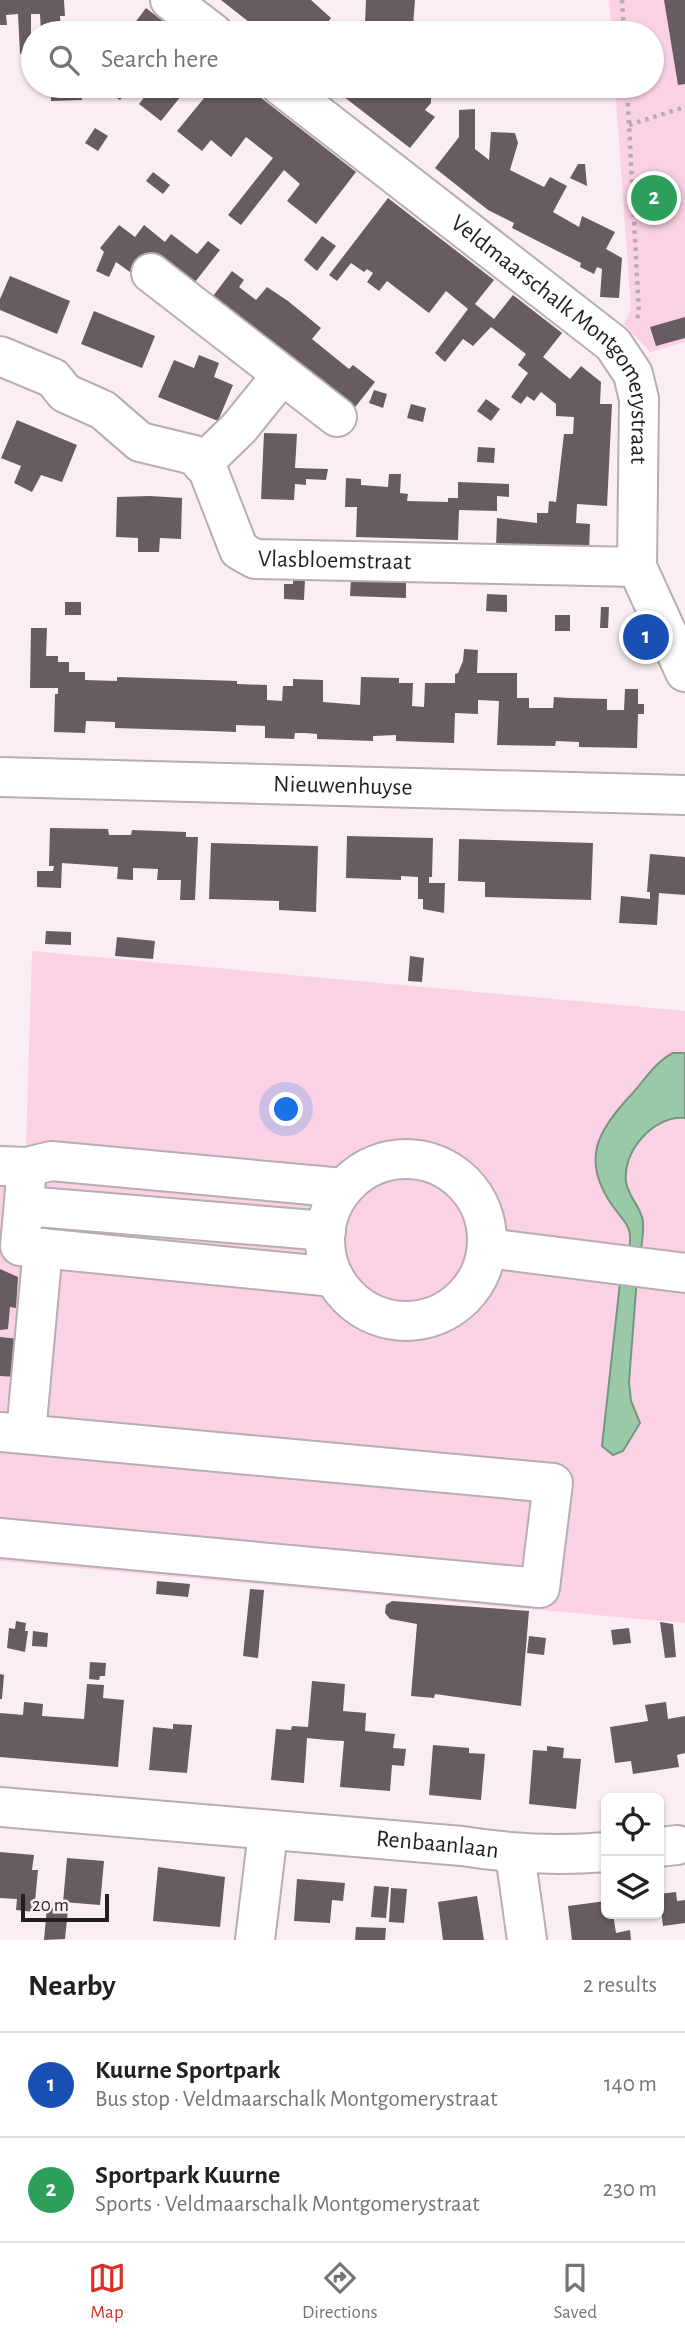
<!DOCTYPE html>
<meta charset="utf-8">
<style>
body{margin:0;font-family:"Alegreya Sans",sans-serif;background:#f2f2f2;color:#202124}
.controls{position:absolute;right:21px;bottom:21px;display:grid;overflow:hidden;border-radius:10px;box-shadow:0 2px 5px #0004}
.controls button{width:63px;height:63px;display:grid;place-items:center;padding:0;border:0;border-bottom:2px solid #e0e0e0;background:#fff;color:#202124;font:35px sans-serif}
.scale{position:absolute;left:21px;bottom:18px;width:88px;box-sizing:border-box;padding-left:7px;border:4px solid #231f21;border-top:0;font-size:19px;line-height:24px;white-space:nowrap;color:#231f21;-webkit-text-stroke:5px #faeef4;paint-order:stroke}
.you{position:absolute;left:287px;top:1110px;width:24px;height:24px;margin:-18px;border:5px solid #fff;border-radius:50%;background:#1a73e8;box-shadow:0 0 0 10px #1a73e833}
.badge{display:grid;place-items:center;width:46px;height:46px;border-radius:50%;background:#d93025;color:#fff;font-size:23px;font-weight:700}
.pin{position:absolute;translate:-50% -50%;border:4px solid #fff;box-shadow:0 2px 7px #0006}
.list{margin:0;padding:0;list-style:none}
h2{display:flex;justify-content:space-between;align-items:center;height:91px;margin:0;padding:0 28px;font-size:30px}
h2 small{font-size:23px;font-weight:400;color:#757577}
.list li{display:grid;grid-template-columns:46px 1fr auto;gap:21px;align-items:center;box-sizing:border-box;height:105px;padding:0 28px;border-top:2px solid #e0e0e0}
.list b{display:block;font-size:26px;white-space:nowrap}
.list p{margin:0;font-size:23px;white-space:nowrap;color:#757577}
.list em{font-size:23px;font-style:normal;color:#757577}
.icon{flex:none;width:38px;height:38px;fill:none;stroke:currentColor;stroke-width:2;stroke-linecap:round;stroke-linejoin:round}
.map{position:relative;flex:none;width:685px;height:1940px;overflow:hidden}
.search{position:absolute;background:#fff;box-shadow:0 2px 5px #0004;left:21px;right:21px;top:21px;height:77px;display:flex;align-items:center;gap:18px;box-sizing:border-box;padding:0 24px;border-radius:38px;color:#757577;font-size:26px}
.sheet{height:301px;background:#fff}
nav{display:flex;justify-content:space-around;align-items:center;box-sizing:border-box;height:98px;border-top:2px solid #e0e0e0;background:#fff;font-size:19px;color:#757577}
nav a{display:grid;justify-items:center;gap:4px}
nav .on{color:#d93025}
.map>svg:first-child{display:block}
</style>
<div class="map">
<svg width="685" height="1940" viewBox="0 0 685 1940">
<rect width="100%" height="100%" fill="#faeef4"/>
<g fill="#fbd1e6">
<path d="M609,0H685V342L650,352L624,324L631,309L615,86H652V33H612Z"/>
<path d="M32,951L685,1011V1623L0,1561V1146L26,1147Z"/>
</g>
<g fill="#9ac9a8" stroke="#769680" stroke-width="2">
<path d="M673,1053H685V1118C654,1115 622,1151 626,1182C628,1197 642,1208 643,1222C644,1233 641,1244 641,1255L629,1253C633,1225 627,1226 612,1205C581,1160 597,1131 631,1095C644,1081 655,1062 673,1053Z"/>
<path d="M621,1274L637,1277L629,1382L631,1401L640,1423L623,1451L613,1455L602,1446Z"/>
</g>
<g fill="#665c61">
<path d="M0,0H64L65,16H60L61,33H41L40,14H31V53L20,54L18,14L6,15L7,25H0Z"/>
<path d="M221,0H311L331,18L322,30L327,33H263Z"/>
<path d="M366,0H415L413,26H417V21H430V33H401L403,27L365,24Z"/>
<path d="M664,0H685V84L678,85Z"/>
<path d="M146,8L164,22L179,33H120L127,25L131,28Z"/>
<path d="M478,25L522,26V33H478Z"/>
<path d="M99,86H131L120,100Z"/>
<path d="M144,86H189L161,121L139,104L150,90Z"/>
<path d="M214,86H246L356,172L316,224L287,201L300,184L284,170L241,225L228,215L273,158L246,137L231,157L211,140L202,151L177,131Z"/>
<path d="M330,86H374L389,98L397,86H431V103L425,110L435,117L410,148Z"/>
<path d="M81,88L82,100L51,101V89Z"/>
<path d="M475,109V149L489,160L491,132L515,133L518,143L510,170L544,187L550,177L567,186L553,212L579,227L582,216L615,232L606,249L622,258L619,298L600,297L602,269L597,267L594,274L580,267L581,263L512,228L514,223L488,210L435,168L459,137V110Z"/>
<path d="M95,128L108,136L98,151L85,143Z"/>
<path d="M578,164H585L587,186L570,178Z"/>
<path d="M153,172L170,185L163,194L146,181Z"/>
<path d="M388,198L494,280L475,304L494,319L513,295L562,333L543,357L570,379L581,366L601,382L600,404H612L607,506L577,504L576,523L590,524L589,552L496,548L497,518L537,523V513H548L549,501L556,502L564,434H573L574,417L556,416V404L541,392L534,401L527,396L521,404L511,397L528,373L518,365L526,354L491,327L473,346L463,339L445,362L435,353L468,309L446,291L429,313L387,281L379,291L367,282L373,273L367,269L364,272L351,263L337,281L329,275Z"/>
<path d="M119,225L135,237L144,225L165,242L171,234L197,254L208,241L220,250L192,286L137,277L116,262L109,277L96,271L104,252L100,248Z"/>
<path d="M322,236L336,246L317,271L304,260Z"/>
<path d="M232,271L244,280L239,287L256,300L267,287L288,301L321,328L312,339L349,369L353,365L375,382L352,411L210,300Z"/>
<path d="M10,276L70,301L57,334L0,310V299Z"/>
<path d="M94,311L155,336L142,368L81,344Z"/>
<path d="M685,317V338L656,346L650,327Z"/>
<path d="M199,355L219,363L214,377L233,385L218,421L158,397L174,360L194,368Z"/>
<path d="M374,390L387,394L383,408L369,403Z"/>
<path d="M486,399L500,409L491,421L477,411Z"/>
<path d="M411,404L426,408L423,422L407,418Z"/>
<path d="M17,420L77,445L62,482L41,475L32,492L14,483L21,466L1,458Z"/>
<path d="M264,433L297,434L295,468L328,469L326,480L306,479V485L295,484L294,500L261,499Z"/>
<path d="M478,447L495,448L494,463L477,462Z"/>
<path d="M389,474H401L400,493L408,494L407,501L448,502V498H458V482L509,484V497L497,496V511L459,510L458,540L356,537L357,507H345L346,478L361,479V485L388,487Z"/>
<path d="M150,496L182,498L181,539L160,538L159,552H138V538L116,537L117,497Z"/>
<path d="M351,578L406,580V598L350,596Z"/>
<path d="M293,579H305L304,600L284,599V584H293Z"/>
<path d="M487,594L507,595V612L486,611Z"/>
<rect x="65" y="602" width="16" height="13"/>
<path d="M601,607H609L608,628H600Z"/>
<rect x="555" y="615" width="15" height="16"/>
<path d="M31,628H47L46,656H58V662H69V672H85V680L117,681V677L237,681V684L267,685V700L282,701L283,686H293V679L323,680V702L360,705L361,677L399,678V683H413L412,706L424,707L425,683H455V674L458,673L463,661L464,649L478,650L477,673H517V698H529V708H553L554,697L569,698L607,699V710H624L625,689H638V704H644V714H638L637,748L579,747V742L556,741L555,746L497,745L499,701L478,700V714L455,713L454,743L396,741V735L373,736V741L317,739V734L305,733H295L294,739L265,738V726L236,725V732L211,731L115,728V722L86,721L85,733L54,732L55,694H58V688H30Z"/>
<path d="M50,828L108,829L109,835H131L132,830L186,832V837H198L195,900H180L181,880H157L158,869L133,868V880L117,879L118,867L62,863L61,888L37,887V871H53L54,866H49Z"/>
<path d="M347,836L433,838L432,877H429V883H445L444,913L423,909V899H418V877L401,876V880L346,878Z"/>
<path d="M459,839L593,843L591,900L485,897V882L458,881Z"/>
<path d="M211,843L318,846L316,912L279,910V901L209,899Z"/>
<path d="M650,854L685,857V895L659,893L657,925L619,923L621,896L650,899V892H647Z"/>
<path d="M46,931L71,932V945L45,944Z"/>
<path d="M117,937L155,941L153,959L115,956Z"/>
<path d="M410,956L424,958L422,982L408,981Z"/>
<path d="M0,1269L18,1277L16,1308L10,1307L8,1329L0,1330Z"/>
<path d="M0,1337L19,1339L16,1377L0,1376Z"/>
<path d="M157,1581L190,1584L188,1597L156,1594Z"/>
<path d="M250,1589L264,1590L258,1658L243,1656Z"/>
<path d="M392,1601L529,1611L521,1706L435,1694L434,1698L411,1696L417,1624L390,1619L385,1613L386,1605Z"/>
<path d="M16,1621L26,1623L25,1631H28L25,1652L7,1648L9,1628L15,1629Z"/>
<path d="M660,1622L673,1624L676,1657L665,1658Z"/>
<path d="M629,1628L631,1643L613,1645L611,1630Z"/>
<path d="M33,1631L48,1633L47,1647L32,1646Z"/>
<path d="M529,1636L546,1638L544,1655L527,1653Z"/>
<path d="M90,1662L106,1663L105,1676H100L99,1680L89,1679Z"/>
<path d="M0,1674L4,1675L2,1699H0Z"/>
<path d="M312,1681L345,1684L343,1711L366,1713L365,1731L395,1734L393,1748L406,1749L404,1766L392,1765L390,1791L340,1787L344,1741L327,1740L307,1738L304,1783L271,1780L276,1729L291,1730L292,1726L308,1727Z"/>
<path d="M87,1684L104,1685L103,1698L124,1700L118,1767L0,1757V1713L23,1715L24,1702L43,1704L42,1716L84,1719Z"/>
<path d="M666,1702L668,1719L685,1716V1753L677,1755L679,1767L633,1774L631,1761L615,1763L610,1727L648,1721L645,1705Z"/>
<path d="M173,1724L192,1725L187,1773L149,1770L153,1727L173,1729Z"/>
<path d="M433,1745L469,1748V1753L485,1754L481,1800L429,1795Z"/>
<path d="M547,1746L564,1748L563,1758L581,1759L576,1809L529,1804L533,1750L547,1751Z"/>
<path d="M0,1852L34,1855L32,1870H38L34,1912L16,1910L17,1899L0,1898Z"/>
<path d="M67,1858L104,1861L100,1905L63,1902Z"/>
<path d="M158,1867L225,1877L220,1927L153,1921Z"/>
<path d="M297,1879L345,1883L343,1901L332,1900L330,1923L294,1921Z"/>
<path d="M374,1886L389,1887L386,1918L371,1917Z"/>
<path d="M391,1888L407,1889L404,1923L389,1922Z"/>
<path d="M676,1892L677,1901L685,1900V1923L663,1926L659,1894Z"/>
<path d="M477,1896L484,1940H443L438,1902Z"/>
<path d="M606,1901V1914H613L616,1933L630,1930L631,1940H572L568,1906Z"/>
<path d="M47,1907L68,1910L65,1939L44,1940Z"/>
<path d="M356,1927L386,1928L385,1940H355Z"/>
</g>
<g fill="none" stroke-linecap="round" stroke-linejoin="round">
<defs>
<g id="minor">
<path d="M170,0L213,33"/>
<path id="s1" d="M281,86L613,344L633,374L639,399L637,567L685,672"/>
<path d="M151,273L337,417"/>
<path id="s2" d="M0,356L53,378L65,393L103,410L140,442L194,455L208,470L239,550L255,559L637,567"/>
<path d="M202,464L239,428L282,375"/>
<path id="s3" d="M0,777L685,795"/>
<circle cx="406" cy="1240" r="81"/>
<path d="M0,1166L27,1167L51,1161L343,1188"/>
<path d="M27,1167L20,1246L334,1277"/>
<path d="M25,1206L326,1231"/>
<path d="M487,1248L685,1273"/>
<path d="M0,1432L553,1483L540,1588L0,1538"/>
<path d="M26,1433L43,1248"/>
<path id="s4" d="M0,1807L462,1846C511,1854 557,1856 606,1852"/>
<path d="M659,1847L677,1845"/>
<path d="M515,1854L527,1940"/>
<path d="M255,1940L268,1832"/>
</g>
</defs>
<use href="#minor" stroke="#b8adb2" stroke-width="42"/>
<g stroke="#b6acb1" stroke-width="4.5" stroke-dasharray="3.5 5" stroke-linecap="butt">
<path d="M622,0L624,33"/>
<path d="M627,86L639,315L634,321"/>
<path d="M629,125L685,107"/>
</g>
<use href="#minor" stroke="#fff" stroke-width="38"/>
</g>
<g text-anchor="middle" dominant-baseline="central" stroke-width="7" stroke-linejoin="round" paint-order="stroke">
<g font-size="24" fill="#231f21" stroke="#faeef4">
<text stroke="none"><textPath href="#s1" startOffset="383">Veldmaarschalk Montgomerystraat</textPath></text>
<text stroke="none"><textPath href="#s2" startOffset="427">Vlasbloemstraat</textPath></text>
<text stroke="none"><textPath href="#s3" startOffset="343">Nieuwenhuyse</textPath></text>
<text stroke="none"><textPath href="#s4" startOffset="439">Renbaanlaan</textPath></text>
</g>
</g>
</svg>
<div class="controls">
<button><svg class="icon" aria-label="locate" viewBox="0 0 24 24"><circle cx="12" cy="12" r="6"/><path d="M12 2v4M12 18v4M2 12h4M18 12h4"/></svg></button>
<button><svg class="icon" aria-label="layers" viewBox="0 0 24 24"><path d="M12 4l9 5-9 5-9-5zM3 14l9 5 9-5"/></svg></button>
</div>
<div class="scale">20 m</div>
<div class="you"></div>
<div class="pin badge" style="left:646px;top:637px;background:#1a4fb4">1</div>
<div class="pin badge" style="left:654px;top:198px;background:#2e9e5b">2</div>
<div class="search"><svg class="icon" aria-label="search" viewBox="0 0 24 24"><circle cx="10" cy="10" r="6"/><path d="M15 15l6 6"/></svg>Search here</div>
</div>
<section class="sheet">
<h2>Nearby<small>2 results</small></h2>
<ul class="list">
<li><span class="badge" style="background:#1a4fb4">1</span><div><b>Kuurne Sportpark</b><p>Bus stop · Veldmaarschalk Montgomerystraat</p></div><em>140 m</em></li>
<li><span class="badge" style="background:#2e9e5b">2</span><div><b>Sportpark Kuurne</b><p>Sports · Veldmaarschalk Montgomerystraat</p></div><em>230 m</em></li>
</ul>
</section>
<nav>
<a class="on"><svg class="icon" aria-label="map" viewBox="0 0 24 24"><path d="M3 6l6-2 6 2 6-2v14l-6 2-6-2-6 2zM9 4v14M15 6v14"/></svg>Map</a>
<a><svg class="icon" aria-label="directions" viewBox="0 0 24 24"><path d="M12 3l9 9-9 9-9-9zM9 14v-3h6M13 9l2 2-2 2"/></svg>Directions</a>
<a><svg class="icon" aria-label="saved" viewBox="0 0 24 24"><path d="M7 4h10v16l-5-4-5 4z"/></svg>Saved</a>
</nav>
